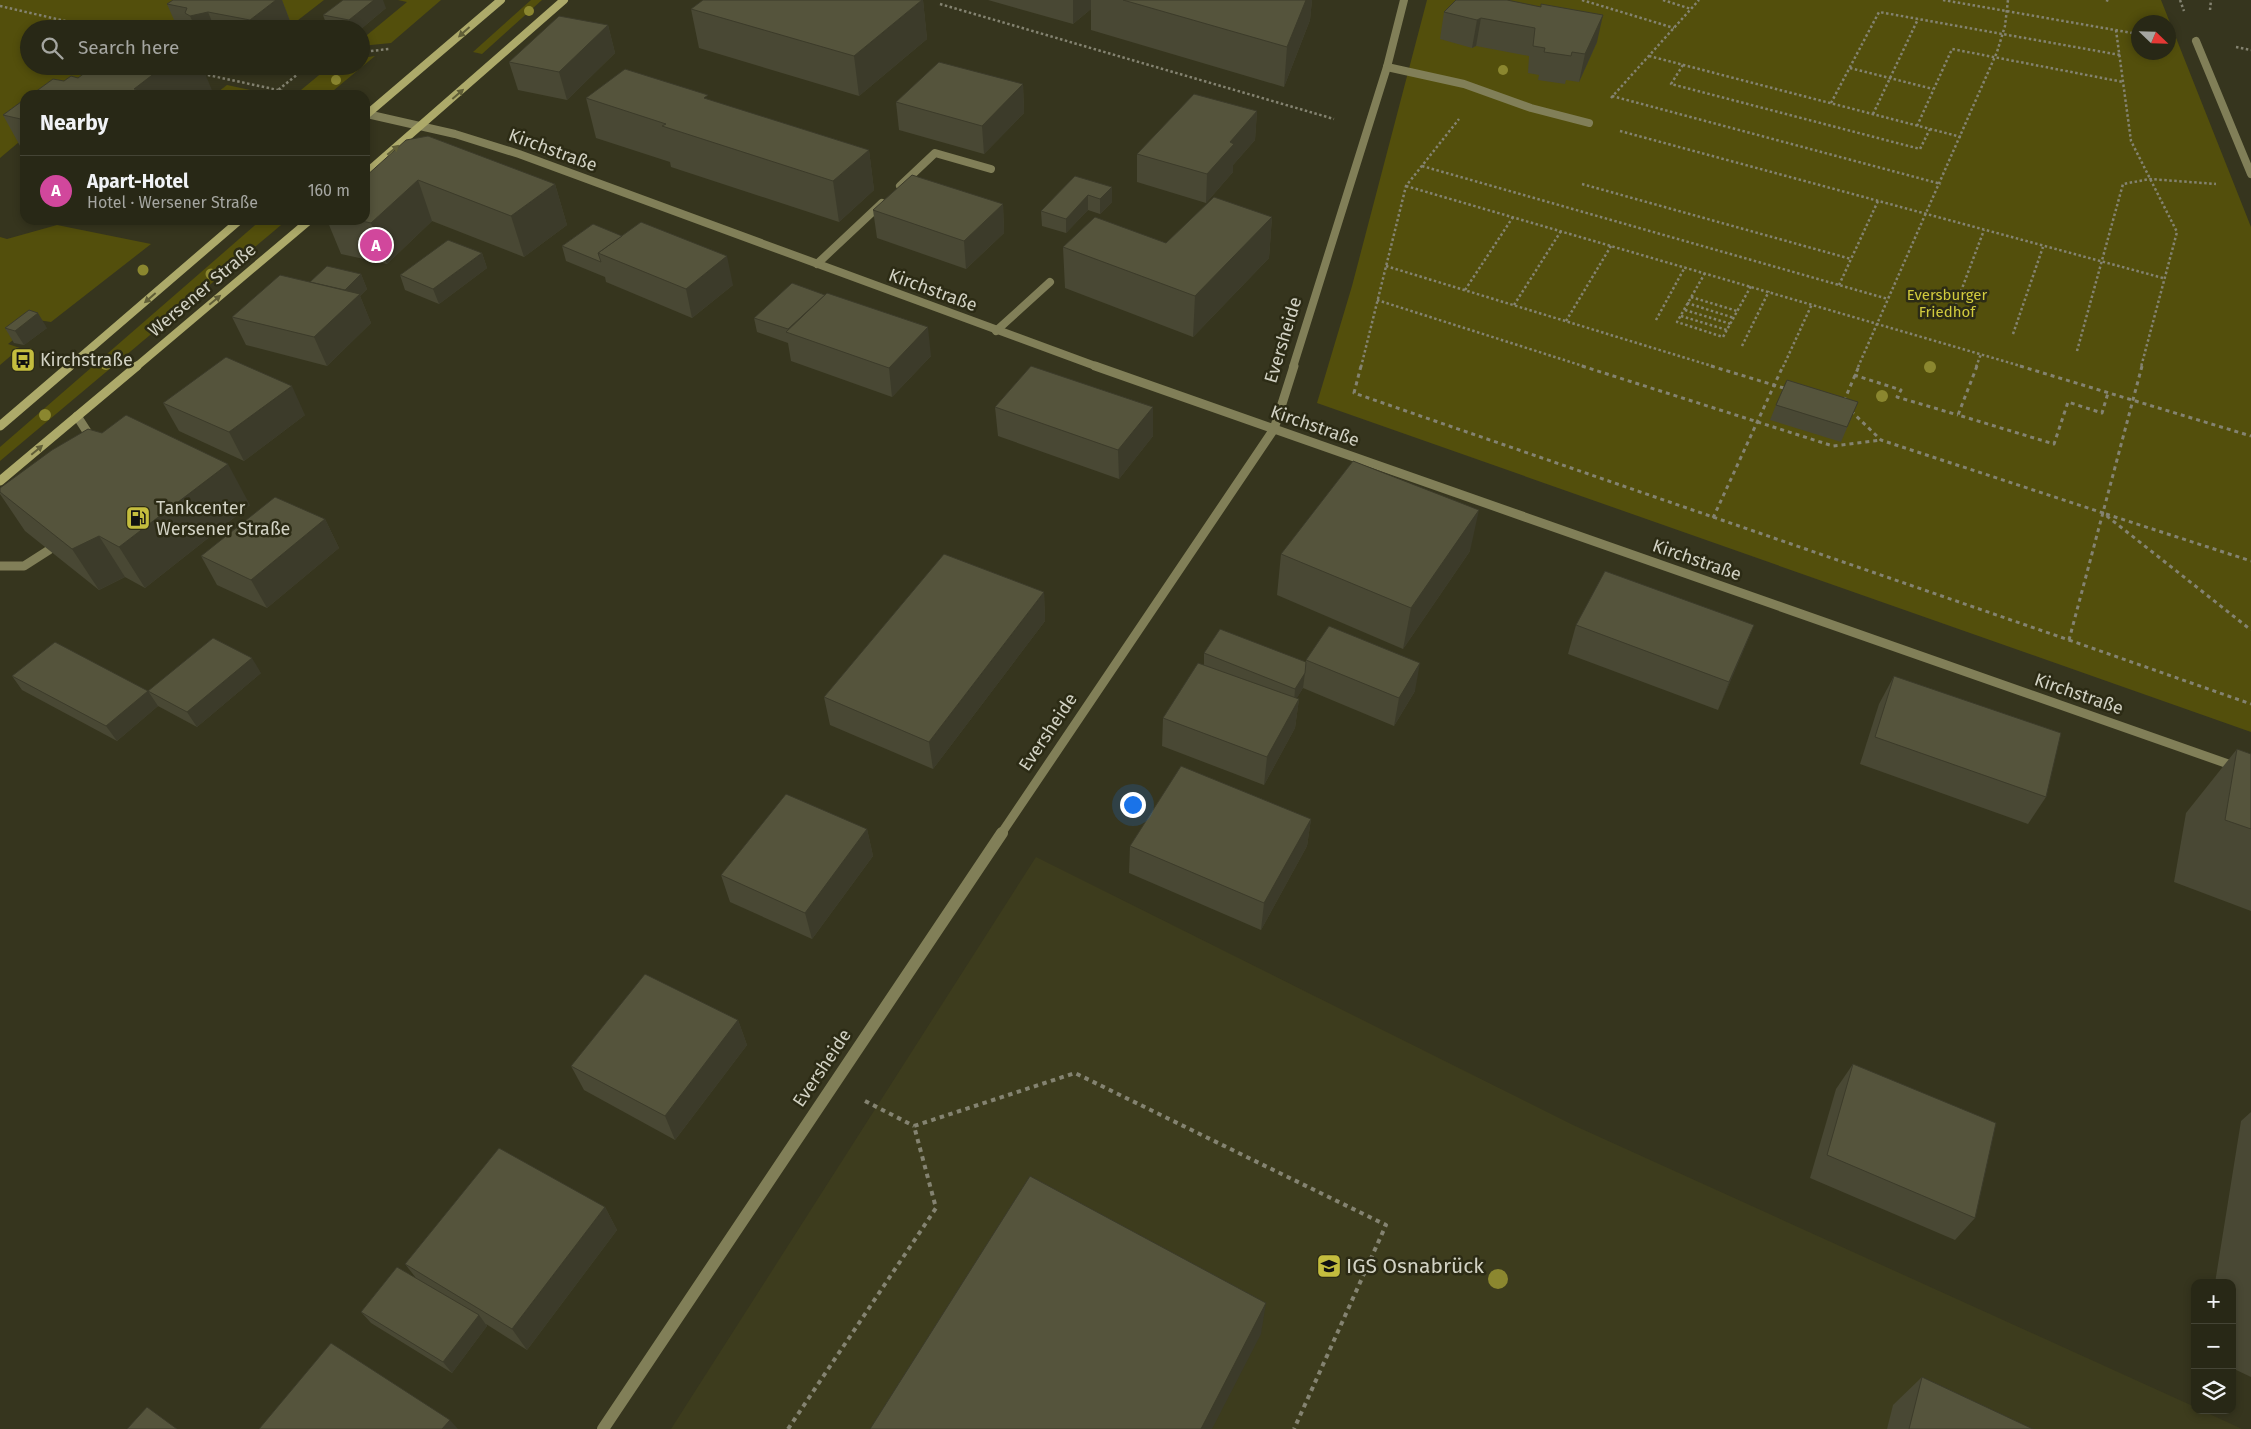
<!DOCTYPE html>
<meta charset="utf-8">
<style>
body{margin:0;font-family:"Fira Sans",sans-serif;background:#343423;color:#f1f3f6}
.controls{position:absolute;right:15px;bottom:15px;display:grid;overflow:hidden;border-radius:10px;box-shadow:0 2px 8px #0003}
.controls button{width:45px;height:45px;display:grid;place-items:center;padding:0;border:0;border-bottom:1px solid #444435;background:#282816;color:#f1f3f6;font:25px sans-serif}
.compass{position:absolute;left:2131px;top:15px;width:45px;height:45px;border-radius:50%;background:#282816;box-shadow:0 2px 8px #0003;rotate:113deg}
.you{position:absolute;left:1132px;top:804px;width:18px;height:18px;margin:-12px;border:4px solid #fff;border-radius:50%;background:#1a73e8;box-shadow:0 0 0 8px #1a73e833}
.badge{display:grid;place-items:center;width:32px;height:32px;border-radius:50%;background:#ea580c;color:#fff;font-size:16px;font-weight:700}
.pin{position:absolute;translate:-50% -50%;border:2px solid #fff;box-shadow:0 1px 5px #0006}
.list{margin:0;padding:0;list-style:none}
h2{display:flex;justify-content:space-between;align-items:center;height:65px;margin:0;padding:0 20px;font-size:21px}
h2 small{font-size:16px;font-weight:400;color:#a5a6a1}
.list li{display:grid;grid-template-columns:32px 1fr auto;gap:15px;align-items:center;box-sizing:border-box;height:70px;padding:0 20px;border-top:1px solid #444435}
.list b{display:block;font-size:19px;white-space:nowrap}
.list p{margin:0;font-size:16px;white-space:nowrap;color:#a5a6a1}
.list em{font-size:16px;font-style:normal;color:#a5a6a1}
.icon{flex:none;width:28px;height:28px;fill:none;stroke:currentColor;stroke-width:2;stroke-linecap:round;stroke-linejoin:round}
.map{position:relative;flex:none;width:2251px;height:1429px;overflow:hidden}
.search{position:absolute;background:#282816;box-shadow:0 2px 8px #0003;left:20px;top:20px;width:350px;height:55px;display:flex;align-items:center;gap:12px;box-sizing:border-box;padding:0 18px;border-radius:28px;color:#a5a6a1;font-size:19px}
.panel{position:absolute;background:#282816;box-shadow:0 2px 8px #0003;left:20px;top:90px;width:350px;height:135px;border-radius:15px}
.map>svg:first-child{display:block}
</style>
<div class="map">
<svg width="2251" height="1429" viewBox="0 0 2251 1429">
<rect width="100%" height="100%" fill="#36351e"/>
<path fill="#3d3c1d" d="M1036,857L1573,1125L2195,1407V1410H2201L2242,1429H671Z"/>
<g fill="#534f0c" fill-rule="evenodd">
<path d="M0,0H324L293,24L209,9L176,29H29V66H120L81,95H25V137L0,158Z"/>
<path d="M398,0H441L391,43L361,46V40L407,2Z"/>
<path d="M531,0H542L482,54L473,52Z"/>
<path d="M1427,0H2161L2251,227V732L1317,403L1352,286ZM2138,22H2168V52H2138Z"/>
<path d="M375,56L328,95H295L330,66H361V58Z"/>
<path d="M227,85L274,95H214Z"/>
<path d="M261,220H287L0,461V447Z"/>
<path d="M57,225L151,244L51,322L38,320L8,344L20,348L0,365V237L7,239Z"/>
</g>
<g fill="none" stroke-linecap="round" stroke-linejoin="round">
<g stroke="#848371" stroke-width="2.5" stroke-dasharray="2.5 2.5" stroke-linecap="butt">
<path d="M1582,0L1674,28"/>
<path d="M1663,0L1691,9"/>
<path d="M1943,0L2138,34"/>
<path d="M2106,0L2109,1"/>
<path d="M2180,0L2184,11"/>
<path d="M940,4L1334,119"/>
<path d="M0,6L100,29"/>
<path d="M2210,10L2211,0"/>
<path d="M2116,30L2131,141L2177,232L2141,367"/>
<path d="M2236,47L2251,50"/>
<path d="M361,52L389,49"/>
<path d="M1649,56L1961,137"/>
<path d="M1683,65L1671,84L1920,149L1930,129"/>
<path d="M1850,68L1933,89"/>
<path d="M203,74L278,90"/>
<path d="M285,95L288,92L278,90L308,66"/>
<path d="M1612,96L1941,184"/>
<path d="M1611,98L1699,0"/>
<path d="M1831,103L1879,12L2120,55"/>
<path d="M1873,114L1918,19"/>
<path d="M1917,126L1952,49L2123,82"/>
<path d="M1620,131L2163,278"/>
<path d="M1422,166L1888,299"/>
<path d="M1582,184L1851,259"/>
<path d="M1406,186L2024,367"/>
<path d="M1386,266L1715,367"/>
<path d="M1705,273L1677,322L1723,337L1751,286"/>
<path d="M1839,285L1878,201"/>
<path d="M1465,290L1513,217"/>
<path d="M1691,297L1737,311"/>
<path d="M1377,300L1586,367"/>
<path d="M1687,303L1734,318"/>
<path d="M1514,305L1561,231"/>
<path d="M1685,310L1731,324"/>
<path d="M1952,315L1984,230"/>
<path d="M1681,316L1727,330"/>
<path d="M1656,320L1685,267"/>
<path d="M1566,321L1611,246"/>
<path d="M2013,334L2043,247"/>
<path d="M1742,346L1769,291"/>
<path d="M2077,351L2123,184L2150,179L2216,184"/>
<path d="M1361,367L1406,186L1459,119"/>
<path d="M1783,367L1812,304"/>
<path d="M1858,367L1997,52L2005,26L2008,0"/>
<path d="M1976,367L1981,354"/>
</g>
<g stroke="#848371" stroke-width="3" stroke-dasharray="4 4" stroke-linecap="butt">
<path d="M1361,366L1354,393L2069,640L2142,366"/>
<path d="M1582,366L1833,446L1881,440"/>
<path d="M1711,366L1787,389"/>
<path d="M1977,366L1958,415L2054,444L2068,402L2102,413L2108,393"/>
<path d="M2020,366L2251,436"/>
<path d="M1854,375L1901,390L1897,397L1958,415"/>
<path d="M1844,401L1859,366"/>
<path d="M1851,411L1881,440L2103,513L2251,630"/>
<path d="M2106,514L2251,561"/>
<path d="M1713,518L1783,366"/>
<path d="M2069,640L2251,704"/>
</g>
<g stroke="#848371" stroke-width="4" stroke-dasharray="4.5 4.5" stroke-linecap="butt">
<path d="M865,1101L914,1126"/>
<path d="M788,1429L936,1208L914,1126L1075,1073L1386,1225L1294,1429"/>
</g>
<g stroke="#817f58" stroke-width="8">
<path d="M2196,41L2251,174"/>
<path d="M1387,67L1464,84L1531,108L1589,123"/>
<path d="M900,186L935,153L991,169"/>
<path d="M817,264L882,203"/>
<path d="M996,331L1050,282"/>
</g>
<g stroke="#817f58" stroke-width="9">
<path d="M77,416L93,441"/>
<path d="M0,566H24L49,550"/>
</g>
<g stroke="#817f58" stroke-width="8">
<path d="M367,114L455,134L519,154L1098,367"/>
<path d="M1293,367L1387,67L1404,0"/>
</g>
<g stroke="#817f58" stroke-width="9">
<path d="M1095,366L2251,772"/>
<path d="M1001,834L1274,429L1294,366"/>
</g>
<path stroke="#817f58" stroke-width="12" d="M603,1429L1002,833"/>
<g stroke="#adaa6a" stroke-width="8">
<path d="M365,116L501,0"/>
<path d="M365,174L564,0"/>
<path d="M69,367L240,220"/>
<path d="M136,367L310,220"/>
</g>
<g stroke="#adaa6a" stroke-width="9">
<path d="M0,426L70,366"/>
<path d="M0,481L137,366"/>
</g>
</g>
<g fill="#8b872f">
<circle cx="529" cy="11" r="5"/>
<circle cx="1503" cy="70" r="5"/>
<circle cx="336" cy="80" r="5"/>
<circle cx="143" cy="270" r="5.5"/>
<circle cx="211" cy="274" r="5.5"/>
<circle cx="106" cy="364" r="6"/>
<circle cx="1930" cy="367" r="6"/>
<circle cx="1882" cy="396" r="6"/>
<circle cx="45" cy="415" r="6"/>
<circle cx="1498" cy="1279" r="10"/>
</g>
<g fill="#494834">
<path d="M282,0L293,29H178L167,4Z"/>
<path d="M703,0H923L927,39L859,96L699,48L691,9Z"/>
<path d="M988,0H1312L1310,20L1284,87L1091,30V9L1073,24Z"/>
<path d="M1456,0L1597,42L1579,82L1566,80L1565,84L1538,80L1539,75L1528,73L1529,56L1476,46L1472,48L1440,39L1444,12Z"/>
<path d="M386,8L361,29H328L323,15Z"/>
<path d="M608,25L615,53L567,100L518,90L509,62Z"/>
<path d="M254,66H275L271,69Z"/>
<path d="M1023,84L1024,113L984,154L899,130L896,102Z"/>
<path d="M586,98L709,100L869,150L874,190L839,222L671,167L670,162L596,138Z"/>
<path d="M25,99V155L3,115Z"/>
<path d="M1257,111L1255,140L1233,165V172L1206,203L1137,182V154Z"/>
<path d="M1075,176L1112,202L1100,214L1088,210L1066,233L1042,226L1041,211Z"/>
<path d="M365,177L555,184L567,225L524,257L432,221L387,264L341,254L327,220H365Z"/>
<path d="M1003,204L1004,233L966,269L877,238L873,210Z"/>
<path d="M1272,217L1269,258L1193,337L1065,288L1063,247L1166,243Z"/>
<path d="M593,224L733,285L692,318L606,282L605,277L566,261L562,246Z"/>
<path d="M482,253L487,268L439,304L405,290L400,275Z"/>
<path d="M361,274L367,289L360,296L371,323L327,366L246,345L232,317L311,282Z"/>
<path d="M754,318L931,356L892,397L791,361L788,343L757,332Z"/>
<path d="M5,328H47L24,345L14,343Z"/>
<path d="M1858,402L1841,442L1770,420L1776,405Z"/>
<path d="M163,403L305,415L244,461L179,431Z"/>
<path d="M995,407L1153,436L1119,479L998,436Z"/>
<path d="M0,488L250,505L145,588L125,577L99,590L25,531L0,494Z"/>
<path d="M325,519L339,548L267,608L217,585L201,556Z"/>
<path d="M1470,551L1403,649L1277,595L1281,554Z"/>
<path d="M1044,592L1045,621L933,769L830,725L824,697Z"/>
<path d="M1576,625H1754L1718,710L1568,654Z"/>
<path d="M1204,653L1306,662V660L1415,691L1394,726L1303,688L1296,699H1299L1295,728L1264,785L1162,746L1163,718L1204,665Z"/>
<path d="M261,673L197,727L158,706L117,741L22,690L12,676L148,691Z"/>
<path d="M1894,676L2046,797L2028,824L1860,764L1879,704Z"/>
<path d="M2237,749L2251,754V911L2174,882L2186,813Z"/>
<path d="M1311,819L1307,846L1261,930L1129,873L1130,846Z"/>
<path d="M867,829L873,856L812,939L730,902L721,875Z"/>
<path d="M738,1020L747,1045L675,1140L584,1090L571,1066Z"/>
<path d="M1853,1064L1975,1218L1955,1240L1810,1178L1836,1089Z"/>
<path d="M2251,1112V1377L2232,1368V1283H2215L2241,1121Z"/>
<path d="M605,1207L617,1230L527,1350L486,1324L487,1326L452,1373L371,1323L361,1312L416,1278L405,1264Z"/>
<path d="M1922,1377L2033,1429H1887L1893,1405Z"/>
</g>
<g fill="#3c3b2a">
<path d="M276,0H282L293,29H254L250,20Z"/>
<path d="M374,0H383L386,8L361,29H352L349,20Z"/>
<path d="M922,0H923L927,39L859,96L854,56Z"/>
<path d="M1073,0H1091V9L1073,24Z"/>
<path d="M1306,0H1312L1310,20L1284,87L1287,47Z"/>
<path d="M208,12L215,29H196L190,16Z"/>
<path d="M1603,15L1597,42L1579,82L1585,54Z"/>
<path d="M1481,18L1476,46L1472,48L1477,20Z"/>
<path d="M608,25L615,53L567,100L559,72Z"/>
<path d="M164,66H202L214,95H137L134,89Z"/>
<path d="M269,66H275L271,69Z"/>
<path d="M1023,84L1024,113L984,154L982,126Z"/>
<path d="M1257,111L1255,140L1233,165V172L1206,203L1207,174L1230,142Z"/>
<path d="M869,150L874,190L839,222L833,181Z"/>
<path d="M418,180L432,221L387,264L371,223Z"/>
<path d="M555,184L567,225L524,257L511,216Z"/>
<path d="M1112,187V202L1100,214V199Z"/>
<path d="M1088,195V210L1066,233V219Z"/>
<path d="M1003,204L1004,233L966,269L964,241Z"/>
<path d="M1272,217L1269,258L1193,337L1195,296Z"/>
<path d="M482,253L487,268L439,304L433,289Z"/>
<path d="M727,256L733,285L692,318L686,289Z"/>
<path d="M361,274L367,289L360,296L371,323L327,366L314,337L350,303L345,290Z"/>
<path d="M38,313L47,328L24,345L15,331Z"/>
<path d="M928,327L931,356L892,397L889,368Z"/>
<path d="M292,386L305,415L244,461L229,432Z"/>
<path d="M1153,407V436L1119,479L1118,450Z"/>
<path d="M228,464L250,505L145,588L119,547Z"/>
<path d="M1479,510L1470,551L1403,649L1411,608Z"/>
<path d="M325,519L339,548L267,608L251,580Z"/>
<path d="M99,536L125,577L99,590L72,549Z"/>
<path d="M1044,592L1045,621L933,769L929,742Z"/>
<path d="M1754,625L1742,654L1718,710L1729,682Z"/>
<path d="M252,658L261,673L197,727L187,712Z"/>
<path d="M1420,663L1415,691L1394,726L1399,698Z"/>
<path d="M1305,673L1303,688L1294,703L1295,689Z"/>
<path d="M148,691L158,706L117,741L106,726Z"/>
<path d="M1299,699L1295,728L1264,785L1267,757Z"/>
<path d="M1311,819L1307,846L1261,930L1264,903Z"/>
<path d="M867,829L873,856L812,939L805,913Z"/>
<path d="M738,1020L747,1045L675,1140L665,1116Z"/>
<path d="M605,1207L617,1230L527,1350L512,1329Z"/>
<path d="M1266,1303L1261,1334L1212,1429H1201Z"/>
<path d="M479,1315L487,1326L452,1373L443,1362Z"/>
<path d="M450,1420L458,1429H442Z"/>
</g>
<g fill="#55543c" stroke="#3c3b2a">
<path d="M173,0H276L250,20L208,12L190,16L185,13L187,8L167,4Z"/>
<path d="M343,0H374L349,20L323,15Z"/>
<path d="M703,0H922L854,56L691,9Z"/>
<path d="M1123,0H1306L1287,47Z"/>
<path d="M1456,0H1507L1541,7V4L1603,15L1585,54L1572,52L1571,56L1544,52L1545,48L1533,46L1535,28L1481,18L1477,20L1444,12Z"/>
<path d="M559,16L608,25L559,72L509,62Z"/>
<path d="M939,62L1023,84L982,126L896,102Z"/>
<path d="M94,66H164L134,89L146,91L141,95H31L53,79L64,81L71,76L78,78Z"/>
<path d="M625,69L708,95L704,98L869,150L833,181L662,126L666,124L586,98Z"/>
<path d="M1194,94L1257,111L1230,142L1234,144L1207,174L1137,154Z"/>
<path d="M25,99V120L3,115Z"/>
<path d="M428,136L555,184L511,216L418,180L371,223L357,220H365V177L406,140Z"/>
<path d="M912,175L1003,204L964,241L873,210Z"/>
<path d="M1075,176L1112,187L1100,199L1088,195L1066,219L1041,211Z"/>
<path d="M1214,197L1272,217L1195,296L1063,247L1095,217L1166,243Z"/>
<path d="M641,222L727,256L686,289L598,253Z"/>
<path d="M593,224L622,236L598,253L601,262L562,246Z"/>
<path d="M448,240L482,253L433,289L400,275Z"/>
<path d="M327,266L361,274L345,290L310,282Z"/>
<path d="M280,275L360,294L314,337L232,317Z"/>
<path d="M792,283L825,295L788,329L754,318Z"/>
<path d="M827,293L928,327L889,368L786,332Z"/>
<path d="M29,310L38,313L15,331L5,328Z"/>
<path d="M226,357L292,386L229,432L163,403Z"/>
<path d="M1031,366L1153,407L1118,450L995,407Z"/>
<path d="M1787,380L1858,402L1847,427L1776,405Z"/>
<path d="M126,415L228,464L119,547L99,536L72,549L0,492V488L52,450L88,429L102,433Z"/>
<path d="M1353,461L1479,510L1411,608L1281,554Z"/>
<path d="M275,497L325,519L251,580L201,556Z"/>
<path d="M944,554L1044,592L929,742L824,697Z"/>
<path d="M1605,571L1754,625L1729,682L1576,625Z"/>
<path d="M1329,626L1420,663L1399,698L1306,660Z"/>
<path d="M1220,629L1306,662L1305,673L1295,689L1204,653Z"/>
<path d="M213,638L252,658L187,712L148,691Z"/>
<path d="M55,642L148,691L106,726L12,676Z"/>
<path d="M1198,663L1299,699L1267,757L1163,718Z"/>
<path d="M1894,676L2061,733L2046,797L1875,737Z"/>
<path d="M2237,749L2251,754V829L2225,820Z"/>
<path d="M1181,766L1311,819L1264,903L1130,846Z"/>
<path d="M786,794L867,829L805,913L721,875Z"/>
<path d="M645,974L738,1020L665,1116L571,1066Z"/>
<path d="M1853,1064L1996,1123L1975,1218L1827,1155Z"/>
<path d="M499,1148L605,1207L512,1329L405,1264Z"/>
<path d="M1030,1176L1266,1303L1201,1429H870Z"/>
<path d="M397,1267L479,1315L443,1362L361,1312Z"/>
<path d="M331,1343L450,1420L442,1429H259Z"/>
<path d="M1922,1377L2033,1429H1909Z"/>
<path d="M147,1407L177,1429H127Z"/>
</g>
<defs><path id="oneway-solid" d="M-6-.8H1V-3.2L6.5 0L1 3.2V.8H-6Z" transform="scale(1.25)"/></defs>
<g fill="#605e37">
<use href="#oneway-solid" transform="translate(464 32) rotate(138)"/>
<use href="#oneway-solid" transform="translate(458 94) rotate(-41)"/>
<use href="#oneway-solid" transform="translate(393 150) rotate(-40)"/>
<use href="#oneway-solid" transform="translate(150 298) rotate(139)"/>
<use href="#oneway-solid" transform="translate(215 300) rotate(-40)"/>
<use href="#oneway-solid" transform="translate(37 450) rotate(-40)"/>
</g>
<defs>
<symbol id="bus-square" viewBox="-11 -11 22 22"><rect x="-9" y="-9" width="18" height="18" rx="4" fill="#c4bd3e" stroke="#2c2b15"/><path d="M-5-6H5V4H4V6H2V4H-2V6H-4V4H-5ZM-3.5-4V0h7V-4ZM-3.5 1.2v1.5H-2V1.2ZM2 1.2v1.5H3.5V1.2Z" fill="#111"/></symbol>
<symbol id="fuel-square" viewBox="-11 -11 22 22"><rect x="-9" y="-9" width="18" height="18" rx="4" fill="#c4bd3e" stroke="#2c2b15"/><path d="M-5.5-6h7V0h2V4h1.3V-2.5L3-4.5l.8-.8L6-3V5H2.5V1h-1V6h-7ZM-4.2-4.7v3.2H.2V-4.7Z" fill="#111"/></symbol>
<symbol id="school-square" viewBox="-11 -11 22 22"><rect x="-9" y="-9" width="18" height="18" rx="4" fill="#c4bd3e" stroke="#2c2b15"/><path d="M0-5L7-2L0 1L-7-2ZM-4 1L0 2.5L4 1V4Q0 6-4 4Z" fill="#111"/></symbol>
</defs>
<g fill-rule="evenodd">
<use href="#bus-square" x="9" y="346" width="28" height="28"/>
<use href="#fuel-square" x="124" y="504" width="28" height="28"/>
<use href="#school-square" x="1315" y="1252" width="28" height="28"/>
</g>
<g text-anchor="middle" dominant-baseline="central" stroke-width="5" stroke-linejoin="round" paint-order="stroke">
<g font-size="15" fill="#d1ca3d" stroke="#2c2b15">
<text x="1947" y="295">Eversburger<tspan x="1947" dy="17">Friedhof</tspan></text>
</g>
<g font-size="18" fill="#d2d2c4" stroke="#2c2b15">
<text transform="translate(553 150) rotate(20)">Kirchstraße</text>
<text transform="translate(202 290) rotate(-40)">Wersener Straße</text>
<text transform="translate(933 290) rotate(20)">Kirchstraße</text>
<text transform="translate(1283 340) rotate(-73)">Eversheide</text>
<text transform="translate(1315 426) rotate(19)">Kirchstraße</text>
<text transform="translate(1697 560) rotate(19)">Kirchstraße</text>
<text transform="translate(2079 694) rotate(19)">Kirchstraße</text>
<text transform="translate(1048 732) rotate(-56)">Eversheide</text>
<text transform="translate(822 1068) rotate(-56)">Eversheide</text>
</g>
<g font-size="18" fill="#d2d2c4" stroke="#2c2b15" text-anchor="start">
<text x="40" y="360">Kirchstraße</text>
<text x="156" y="508">Tankcenter<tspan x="156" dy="21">Wersener Straße</tspan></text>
</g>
<g font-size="21" fill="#d2d2c4" stroke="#2c2b15" text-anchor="start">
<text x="1346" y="1266">IGS Osnabrück</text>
</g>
</g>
</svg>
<div class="controls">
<button>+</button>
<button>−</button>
<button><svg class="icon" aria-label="layers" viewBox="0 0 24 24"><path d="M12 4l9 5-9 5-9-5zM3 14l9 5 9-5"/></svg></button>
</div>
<svg class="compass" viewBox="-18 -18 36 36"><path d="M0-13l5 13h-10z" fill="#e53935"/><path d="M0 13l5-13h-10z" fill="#a5a6a1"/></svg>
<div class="you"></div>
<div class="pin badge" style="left:376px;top:245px;background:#d1479c">A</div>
<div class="search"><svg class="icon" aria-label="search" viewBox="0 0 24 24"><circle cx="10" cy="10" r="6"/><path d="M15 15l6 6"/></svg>Search here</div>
<section class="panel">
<h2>Nearby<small></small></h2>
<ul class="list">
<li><span class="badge" style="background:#d1479c">A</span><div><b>Apart-Hotel</b><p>Hotel · Wersener Straße</p></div><em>160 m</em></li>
</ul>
</section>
</div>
